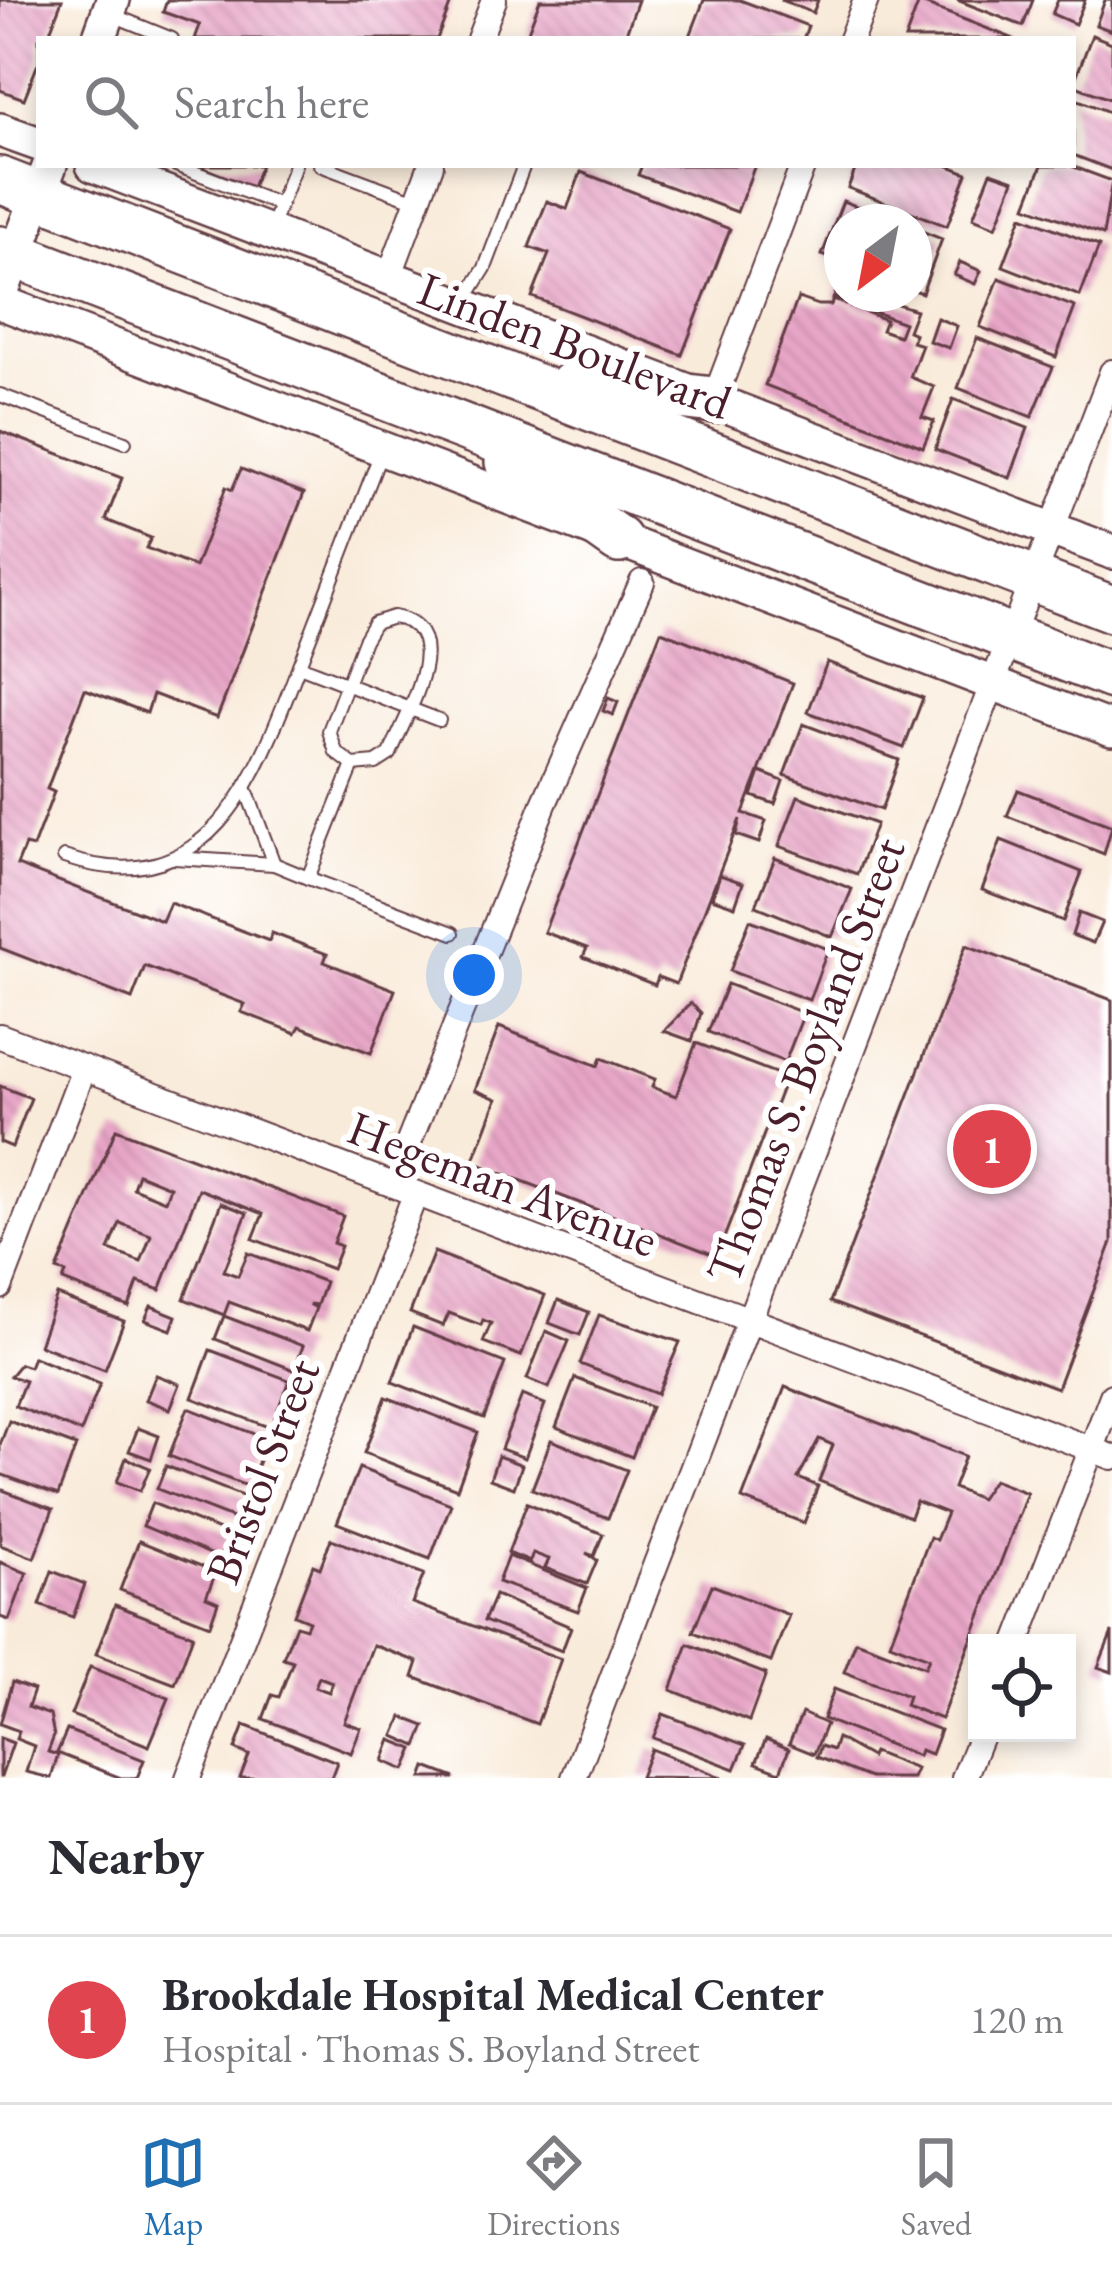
<!DOCTYPE html>
<meta charset="utf-8">
<style>
body{margin:0;font-family:"EB Garamond",serif;background:#f7f7f7;color:#2b2b33}
.controls{position:absolute;right:36px;bottom:36px;display:grid;overflow:hidden;border-radius:0px;box-shadow:0 6px 18px #0003}
.controls button{width:108px;height:108px;display:grid;place-items:center;padding:0;border:0;border-bottom:3px solid #e1e1e2;background:#fff;color:#2b2b33;font:60px sans-serif}
.compass{position:absolute;left:824px;top:204px;width:108px;height:108px;border-radius:50%;background:#fff;box-shadow:0 6px 18px #0003;rotate:212deg}
.you{position:absolute;left:474px;top:975px;width:42px;height:42px;margin:-30px;border:9px solid #fff;border-radius:50%;background:#1a73e8;box-shadow:0 0 0 18px #1a73e833}
.badge{display:grid;place-items:center;width:78px;height:78px;border-radius:50%;background:#1f6fb2;color:#fff;font-size:39px;font-weight:700}
.pin{position:absolute;translate:-50% -50%;border:6px solid #fff;box-shadow:0 3px 12px #0006}
.list{margin:0;padding:0;list-style:none}
h2{display:flex;justify-content:space-between;align-items:center;height:156px;margin:0;padding:0 48px;font-size:51px}
h2 small{font-size:39px;font-weight:400;color:#7c7c81}
.list li{display:grid;grid-template-columns:78px 1fr auto;gap:36px;align-items:center;box-sizing:border-box;height:168px;padding:0 48px;border-top:3px solid #e1e1e2}
.list b{display:block;font-size:45px;white-space:nowrap}
.list p{margin:0;font-size:39px;white-space:nowrap;color:#7c7c81}
.list em{font-size:39px;font-style:normal;color:#7c7c81}
.icon{flex:none;width:66px;height:66px;fill:none;stroke:currentColor;stroke-width:2;stroke-linecap:round;stroke-linejoin:round}
.map{position:relative;flex:none;width:1112px;height:1778px;overflow:hidden}
.search{position:absolute;background:#fff;box-shadow:0 6px 18px #0003;left:36px;right:36px;top:36px;height:132px;display:flex;align-items:center;gap:30px;box-sizing:border-box;padding:0 42px;border-radius:0px;color:#7c7c81;font-size:45px}
.sheet{height:324px;background:#fff}
nav{display:flex;justify-content:space-around;align-items:center;box-sizing:border-box;height:168px;border-top:3px solid #e1e1e2;background:#fff;font-size:33px;color:#7c7c81}
nav a{display:grid;justify-items:center;gap:6px}
nav .on{color:#1f6fb2}
.map>svg:first-child{display:block}
</style>
<div class="map">
<svg width="1112" height="1778" viewBox="0 0 1112 1778">
<defs>
<pattern id="building-back-hatch" width="6" height="6" patternUnits="userSpaceOnUse" patternTransform="scale(3)"><rect width="6" height="6" fill="#e8a6c7"/><path d="M-1 5l2 2M0 0l6 6M5-1l2 2" fill="none" stroke="#c88eab"/></pattern>
</defs>
<rect width="100%" height="100%" fill="#fff"/>
<filter id="ink" filterUnits="userSpaceOnUse"><feTurbulence type="fractalNoise" baseFrequency=".00833" numOctaves="2"/><feDisplacementMap in="SourceGraphic" scale="24" xChannelSelector="R" yChannelSelector="G"/><feConvolveMatrix kernelMatrix="1 2 1 2 8 2 1 2 1" color-interpolation-filters="sRGB"/></filter>
<filter id="wash" filterUnits="userSpaceOnUse"><feTurbulence type="fractalNoise" baseFrequency=".004" numOctaves="4" result="noise"/><feDisplacementMap in="SourceGraphic" scale="48" xChannelSelector="R" yChannelSelector="G"/><feGaussianBlur stdDeviation="2.7" result="paint"/><feColorMatrix in="noise" values="0 0 0 0 0 0 0 0 0 0 0 0 0 0 0 0 0 1.4 0 .05"/><feComposite in="paint" operator="in"/></filter>
<g filter="url(#wash)">
<rect width="100%" height="100%" fill="#f9ebda"/>
<g id="blocks">
<g fill="url(#building-back-hatch)" fill-rule="evenodd">
<path d="M0,0H62L47,39H39V61L24,99L0,90Z"/>
<path d="M167,0H452L437,39H195L200,25L163,12Z"/>
<path d="M540,0H638L624,39H541L527,34Z"/>
<path d="M704,0H740L808,26L803,39H689Z"/>
<path d="M781,0H818L813,13Z"/>
<path d="M957,0H1033L1023,26Z"/>
<path d="M1058,0H1085L1075,24L1052,14Z"/>
<path d="M1105,0H1112V31L1096,25Z"/>
<path d="M919,2L1014,39H905Z"/>
<path d="M1092,35L1112,43V100L1073,85Z"/>
<path d="M1073,98L1112,113V170L1073,155Z"/>
<path d="M196,165H261L252,187Z"/>
<path d="M642,165H755L737,212L638,175Z"/>
<path d="M857,165H947L967,173L947,226L848,188Z"/>
<path d="M1042,165H1069L1112,181L1103,235L1026,206Z"/>
<path d="M581,172L730,229L682,355L532,297L549,254L529,247L547,201L567,209Z"/>
<path d="M991,172L1014,180L996,227L973,218Z"/>
<path d="M843,201L897,222H842V262L822,255Z"/>
<path d="M1022,216L1099,246L1080,296L1003,266Z"/>
<path d="M914,228L942,239L922,293L914,290Z"/>
<path d="M960,262L981,271L975,284L954,275Z"/>
<path d="M842,277V294H866L916,310L908,331L915,334L912,342L922,345L910,377L934,387L922,417L934,421L923,447L765,385L798,298L818,305H831L833,299L886,320L882,330L899,336L904,323L834,297Z"/>
<path d="M999,278L1075,307L1056,357L980,327Z"/>
<path d="M937,318L957,326L949,348L929,341Z"/>
<path d="M977,338L1053,367L1032,417L958,388Z"/>
<path d="M953,399L1028,428L1010,478L935,449Z"/>
<path d="M0,431L122,478L106,520L151,538L146,548L195,567L226,487L232,490L241,469L304,493L217,718L153,694L147,713L85,689L47,789L54,792L33,847L25,845L17,865L162,921L170,903L269,941L272,933L327,954L324,962L395,990L371,1053L300,1026L296,1033L241,1012L245,1004L145,966L132,999L0,948Z"/>
<path d="M661,631L793,683L743,813L766,821L759,843L736,835L740,819L676,984L658,977L655,985L583,957L587,948L544,932Z"/>
<path d="M827,662L923,698L904,748L808,712Z"/>
<path d="M608,698L618,702L613,715L603,711Z"/>
<path d="M803,724L899,760L881,810L784,775Z"/>
<path d="M760,772L783,781L775,804L752,796Z"/>
<path d="M1018,790L1112,826L1104,854L1007,816Z"/>
<path d="M798,796L876,824L857,874L779,846Z"/>
<path d="M1001,840L1082,872L1063,921L982,890Z"/>
<path d="M775,858L852,889L832,937L756,906Z"/>
<path d="M720,875L743,883L735,906L712,898Z"/>
<path d="M1079,913L1102,922L1093,943L1072,935Z"/>
<path d="M750,920L828,949L809,1000L730,971Z"/>
<path d="M966,945L1112,1000V1242L1057,1388L830,1302Z"/>
<path d="M727,984L804,1013L785,1062L708,1032Z"/>
<path d="M691,1003L701,1013L692,1041L664,1031Z"/>
<path d="M499,1027L598,1066L601,1058L655,1079L652,1087L676,1096L696,1043L786,1077L717,1256L473,1162L497,1099L475,1090Z"/>
<path d="M0,1086L31,1098L12,1147L0,1142Z"/>
<path d="M116,1129L343,1216L333,1243L341,1246L332,1269L253,1239L263,1214L199,1189L160,1290L138,1282L129,1307L63,1281L66,1273L57,1270ZM138,1174L170,1187L165,1201L133,1188ZM120,1223L151,1235L141,1262L109,1250Z"/>
<path d="M221,1203L247,1213L224,1271L238,1276L248,1253L325,1282L317,1305L309,1304L316,1308L307,1331L229,1302L224,1315L184,1299Z"/>
<path d="M434,1252L545,1295L521,1356L483,1342L491,1323L483,1320L481,1325L449,1313L443,1326L410,1313Z"/>
<path d="M57,1295L124,1321L105,1370L39,1345Z"/>
<path d="M558,1300L589,1312L580,1335L549,1323Z"/>
<path d="M151,1306L176,1316L171,1330L145,1320Z"/>
<path d="M599,1315L680,1342L657,1394L580,1364Z"/>
<path d="M224,1316L303,1346L294,1370L215,1339Z"/>
<path d="M413,1327L505,1363L484,1418L392,1382Z"/>
<path d="M546,1331L569,1341L549,1388L527,1379Z"/>
<path d="M210,1350L289,1380L271,1428L192,1398Z"/>
<path d="M33,1357L100,1384L81,1432L15,1406L25,1381L10,1376L20,1364L29,1367Z"/>
<path d="M156,1375L180,1384L170,1409L146,1400Z"/>
<path d="M575,1378L651,1407L632,1457L556,1427Z"/>
<path d="M785,1387L965,1456L953,1488L980,1499L993,1480L1027,1493L941,1719L905,1705L908,1696L844,1672L856,1641L925,1667L929,1658L890,1643L930,1537L936,1540L947,1513L916,1501L910,1517L819,1481L833,1445L819,1439L798,1478L818,1486L804,1523L742,1499Z"/>
<path d="M522,1395L545,1404L525,1458L501,1449Z"/>
<path d="M386,1397L478,1432L457,1489L364,1453Z"/>
<path d="M188,1408L267,1439L249,1487L169,1456Z"/>
<path d="M9,1421L76,1446L58,1495L0,1474V1445Z"/>
<path d="M138,1428L159,1436L151,1459L129,1451Z"/>
<path d="M551,1440L627,1470L608,1518L532,1489Z"/>
<path d="M498,1456L522,1465L514,1488L490,1479Z"/>
<path d="M126,1458L150,1468L140,1491L117,1482Z"/>
<path d="M166,1466L245,1497L237,1520L157,1489Z"/>
<path d="M359,1468L451,1504L430,1559L337,1523Z"/>
<path d="M0,1489L53,1509L34,1558L0,1545Z"/>
<path d="M152,1503L229,1534L220,1558L143,1526Z"/>
<path d="M527,1503L603,1534L594,1556L586,1553L597,1560L587,1584L545,1568L549,1559L533,1553L530,1562L508,1553Z"/>
<path d="M331,1539L424,1574L412,1603L561,1659L537,1724L413,1677L418,1662L373,1645L344,1722L361,1728L351,1753L263,1719L272,1695L279,1697L293,1661L283,1658L296,1625L306,1628L309,1621L294,1615L313,1565L320,1568ZM319,1677L332,1682L329,1692L315,1687Z"/>
<path d="M139,1541L216,1572L206,1597L218,1602L210,1625L120,1590Z"/>
<path d="M508,1556L587,1588L578,1611L498,1582Z"/>
<path d="M0,1562L27,1573L9,1620L0,1617Z"/>
<path d="M52,1571L85,1584L73,1617L40,1605Z"/>
<path d="M712,1585L789,1615L771,1662L693,1632Z"/>
<path d="M495,1595L571,1627L562,1651L484,1621Z"/>
<path d="M115,1605L193,1635L175,1684L96,1654Z"/>
<path d="M1112,1632V1672L1098,1667Z"/>
<path d="M688,1644L766,1674L749,1721L671,1690Z"/>
<path d="M90,1667L169,1698L149,1746L71,1715Z"/>
<path d="M12,1682L34,1690L28,1707L50,1715L54,1736L48,1752L58,1755L51,1778L26,1772L34,1746L16,1739L19,1731L0,1724Z"/>
<path d="M834,1689L940,1730L931,1754L920,1750L918,1756L823,1719Z"/>
<path d="M802,1713L826,1724L814,1754L789,1744Z"/>
<path d="M663,1714L745,1745L735,1769L653,1738Z"/>
<path d="M402,1717L425,1726L417,1746L394,1736Z"/>
<path d="M244,1725L337,1762L331,1778H240L249,1755L235,1749Z"/>
<path d="M67,1730L144,1760L137,1778H121L57,1753Z"/>
<path d="M0,1738L13,1743L1,1777H0Z"/>
<path d="M837,1738L871,1757L873,1752L916,1769L912,1778H870L817,1757L821,1746L833,1750Z"/>
<path d="M766,1739L789,1749L780,1772L756,1763Z"/>
<path d="M391,1740L414,1749L405,1770L383,1761Z"/>
<path d="M651,1749L723,1778L640,1777Z"/>
<path d="M426,1767L455,1778H422Z"/>
</g>
</g>
</g>
<g filter="url(#ink)">
<use href="#blocks" fill-opacity="0" stroke="#643e45" stroke-width="3"/>
<g fill="none" stroke-linecap="round" stroke-linejoin="round">
<defs>
<g id="lane">
<path d="M110,14L172,39"/>
<path d="M176,165L280,205"/>
<path d="M320,165L416,201"/>
<path d="M270,231L295,165"/>
<path d="M463,303L485,268L524,165"/>
<path d="M0,395L125,442"/>
<path d="M393,617C460,628 406,714 390,754L376,763L353,765L336,752L329,731L364,640L374,623Z"/>
<path d="M299,666L439,720"/>
<path d="M353,765L308,878L453,933"/>
<path d="M247,792L274,864L308,878"/>
<path d="M64,857C219,909 262,760 306,647C331,582 356,516 382,450"/>
<path d="M174,858L274,864"/>
</g>
<g id="street">
<path d="M479,39L494,0"/>
<path d="M851,39L866,0"/>
<path d="M389,277L431,165"/>
<path d="M714,400L803,165"/>
<path d="M0,1036L1112,1457"/>
<path d="M403,1157L544,804L642,582"/>
<path d="M0,1287L84,1068"/>
<path d="M1017,1643L1112,1396"/>
<path d="M188,1778L415,1195"/>
<path d="M574,1778L1112,372"/>
<path d="M964,1778L982,1733"/>
</g>
<g id="secondary">
<path d="M99,39L113,0"/>
<path d="M0,130L39,144"/>
<path d="M93,165L1112,552"/>
<path d="M0,296L50,165"/>
<path d="M0,302L1112,729"/>
</g>
<g id="highway">
<path d="M0,180L1112,609"/>
<path d="M0,249L1112,676"/>
<path d="M573,384L714,400"/>
<path d="M508,462L619,540"/>
</g>
</defs>
<use href="#lane" stroke="#643e45" stroke-width="16"/>
<use href="#street" stroke="#643e45" stroke-width="28"/>
<use href="#secondary" stroke="#643e45" stroke-width="38"/>
<use href="#highway" stroke="#643e45" stroke-width="50"/>
<use href="#lane" stroke="#fff" stroke-width="12"/>
<use href="#street" stroke="#fff" stroke-width="24"/>
<use href="#secondary" stroke="#fff" stroke-width="33"/>
<use href="#highway" stroke="#fff" stroke-width="45"/>
</g>
</g>
<g text-anchor="middle" dominant-baseline="central" stroke-width="12" stroke-linejoin="round" paint-order="stroke">
<g font-size="48" fill="#4a1f2b" stroke="#fff">
<text transform="translate(575 345) rotate(21)">Linden Boulevard</text>
<text transform="translate(805 1060) rotate(-69)">Thomas S. Boyland Street</text>
<text transform="translate(503 1183) rotate(21)">Hegeman Avenue</text>
<text transform="translate(262 1471) rotate(-69)">Bristol Street</text>
</g>
</g>
</svg>
<div class="controls">
<button><svg class="icon" aria-label="locate" viewBox="0 0 24 24"><circle cx="12" cy="12" r="6"/><path d="M12 2v4M12 18v4M2 12h4M18 12h4"/></svg></button>
</div>
<svg class="compass" viewBox="-18 -18 36 36"><path d="M0-13l5 13h-10z" fill="#e53935"/><path d="M0 13l5-13h-10z" fill="#7c7c81"/></svg>
<div class="you"></div>
<div class="pin badge" style="left:992px;top:1149px;background:#e0444e">1</div>
<div class="search"><svg class="icon" aria-label="search" viewBox="0 0 24 24"><circle cx="10" cy="10" r="6"/><path d="M15 15l6 6"/></svg>Search here</div>
</div>
<section class="sheet">
<h2>Nearby<small></small></h2>
<ul class="list">
<li><span class="badge" style="background:#e0444e">1</span><div><b>Brookdale Hospital Medical Center</b><p>Hospital · Thomas S. Boyland Street</p></div><em>120 m</em></li>
</ul>
</section>
<nav>
<a class="on"><svg class="icon" aria-label="map" viewBox="0 0 24 24"><path d="M3 6l6-2 6 2 6-2v14l-6 2-6-2-6 2zM9 4v14M15 6v14"/></svg>Map</a>
<a><svg class="icon" aria-label="directions" viewBox="0 0 24 24"><path d="M12 3l9 9-9 9-9-9zM9 14v-3h6M13 9l2 2-2 2"/></svg>Directions</a>
<a><svg class="icon" aria-label="saved" viewBox="0 0 24 24"><path d="M7 4h10v16l-5-4-5 4z"/></svg>Saved</a>
</nav>
